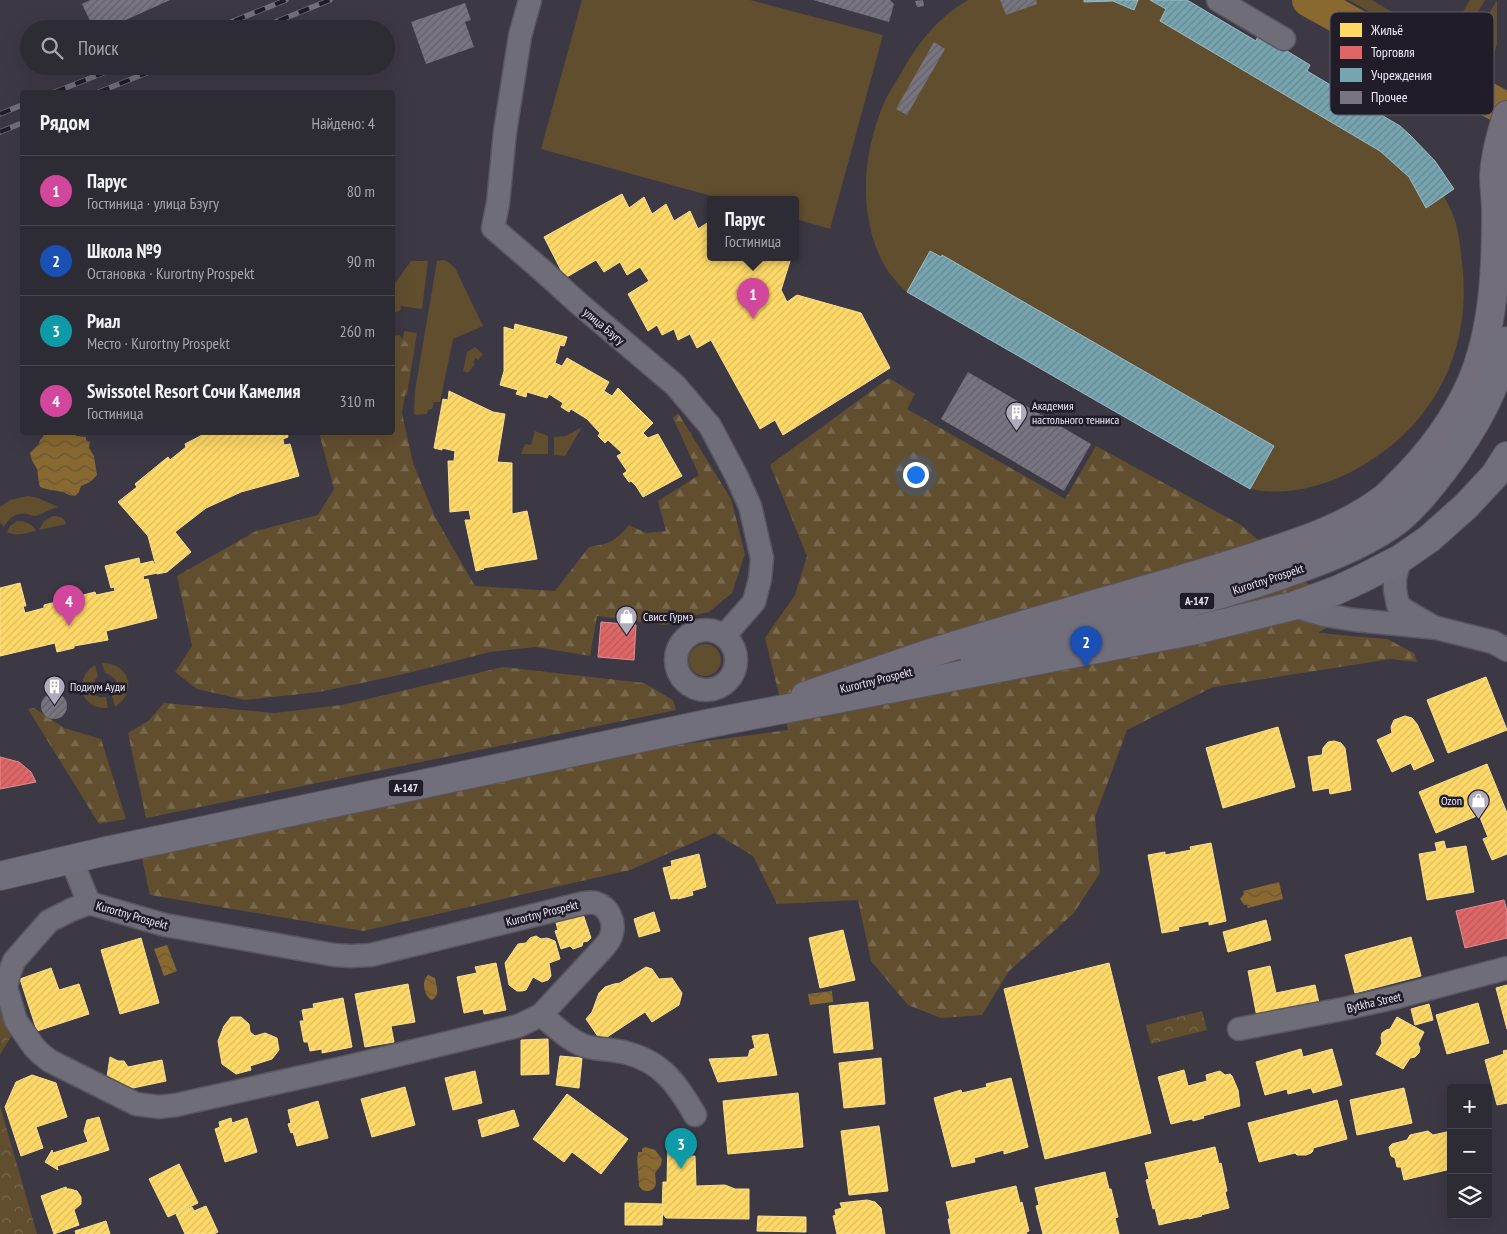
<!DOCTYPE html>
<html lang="ru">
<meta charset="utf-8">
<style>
body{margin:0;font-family:"PT Sans Narrow",sans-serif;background:#35333c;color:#f1f3f6}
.controls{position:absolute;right:15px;bottom:15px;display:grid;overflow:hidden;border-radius:5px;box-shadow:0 5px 20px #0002}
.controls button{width:45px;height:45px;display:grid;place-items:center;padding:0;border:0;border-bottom:1px solid #48474f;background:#2d2b34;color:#f1f3f6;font:25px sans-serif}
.you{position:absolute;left:915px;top:474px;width:18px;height:18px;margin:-12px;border:4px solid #fff;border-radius:50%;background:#1a73e8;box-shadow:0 0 0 8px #1a73e833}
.badge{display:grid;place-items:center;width:32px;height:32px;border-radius:50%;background:#8c9099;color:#fff;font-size:16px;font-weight:700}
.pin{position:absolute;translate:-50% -41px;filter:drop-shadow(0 1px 2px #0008)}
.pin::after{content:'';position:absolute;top:26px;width:18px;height:15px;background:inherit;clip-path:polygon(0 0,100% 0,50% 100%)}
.popup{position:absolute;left:707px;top:196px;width:92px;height:65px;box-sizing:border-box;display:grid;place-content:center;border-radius:5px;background:#2d2b34;filter:drop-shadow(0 1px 4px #0005);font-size:16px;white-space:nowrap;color:#a7a7ac}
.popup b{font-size:19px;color:#f1f3f6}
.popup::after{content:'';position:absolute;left:50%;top:100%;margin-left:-10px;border:10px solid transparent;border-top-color:#2d2b34}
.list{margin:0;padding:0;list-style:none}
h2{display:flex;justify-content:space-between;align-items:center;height:65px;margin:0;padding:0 20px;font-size:21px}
h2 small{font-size:16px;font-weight:400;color:#a7a7ac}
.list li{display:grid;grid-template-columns:32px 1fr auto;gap:15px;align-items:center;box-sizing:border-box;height:70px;padding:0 20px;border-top:1px solid #48474f}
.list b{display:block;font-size:19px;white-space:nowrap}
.list p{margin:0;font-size:16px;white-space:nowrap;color:#a7a7ac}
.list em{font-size:16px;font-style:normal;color:#a7a7ac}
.icon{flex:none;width:28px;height:28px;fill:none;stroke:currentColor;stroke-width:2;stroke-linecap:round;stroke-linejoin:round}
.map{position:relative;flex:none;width:1507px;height:1234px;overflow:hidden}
.search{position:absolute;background:#2d2b34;box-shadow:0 5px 20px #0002;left:20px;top:20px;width:375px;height:55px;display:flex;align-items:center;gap:12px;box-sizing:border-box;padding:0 18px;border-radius:28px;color:#a7a7ac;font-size:19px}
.panel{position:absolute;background:#2d2b34;box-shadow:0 5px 20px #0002;left:20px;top:90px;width:375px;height:345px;border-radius:5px}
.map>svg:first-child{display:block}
</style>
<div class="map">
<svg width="1507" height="1234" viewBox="0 0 1507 1234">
<defs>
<pattern id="forest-firs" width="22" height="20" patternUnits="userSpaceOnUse" patternTransform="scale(1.25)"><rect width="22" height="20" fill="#614e2f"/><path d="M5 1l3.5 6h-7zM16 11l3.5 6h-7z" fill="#78684e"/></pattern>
<pattern id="park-crowns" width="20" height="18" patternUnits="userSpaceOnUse" patternTransform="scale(1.25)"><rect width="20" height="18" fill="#614e2f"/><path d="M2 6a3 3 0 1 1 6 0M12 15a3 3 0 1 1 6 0" fill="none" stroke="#78684e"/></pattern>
<pattern id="water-waves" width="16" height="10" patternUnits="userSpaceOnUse" patternTransform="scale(1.25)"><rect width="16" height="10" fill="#896930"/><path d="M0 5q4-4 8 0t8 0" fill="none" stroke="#68583e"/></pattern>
<pattern id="homes-hatch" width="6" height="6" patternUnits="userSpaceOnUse" patternTransform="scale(1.25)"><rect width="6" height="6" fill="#ffd966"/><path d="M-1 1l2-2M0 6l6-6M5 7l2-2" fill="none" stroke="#dabc61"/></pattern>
<pattern id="shops-hatch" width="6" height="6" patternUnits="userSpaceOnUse" patternTransform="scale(1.25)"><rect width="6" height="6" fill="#e06666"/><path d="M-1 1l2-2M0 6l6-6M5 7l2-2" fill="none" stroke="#b25c5e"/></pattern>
<pattern id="public-hatch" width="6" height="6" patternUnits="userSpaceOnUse" patternTransform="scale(1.25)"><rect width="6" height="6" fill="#76a5af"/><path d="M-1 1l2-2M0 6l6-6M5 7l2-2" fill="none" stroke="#688891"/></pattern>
<pattern id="building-hatch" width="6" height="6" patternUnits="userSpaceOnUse" patternTransform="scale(1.25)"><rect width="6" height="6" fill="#787580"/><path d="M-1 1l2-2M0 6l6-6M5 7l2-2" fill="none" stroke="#626068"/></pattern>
</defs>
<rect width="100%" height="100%" fill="#3c3945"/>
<g fill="#614e2f">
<path d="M582,0H750L883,35L830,229L796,219V200H726L541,149Z"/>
<path d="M968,0H1187L1255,41L1259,34L1310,65L1307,71L1400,126L1435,161L1454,189L1444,196C1448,204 1452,212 1455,220C1460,237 1461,255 1463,273C1470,360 1427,434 1349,473C1318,488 1284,496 1250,489L907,292C883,271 873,247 868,216C862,177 869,137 885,101C889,92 895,83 900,75C917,44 937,18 968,0Z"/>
<path d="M1349,0H1372L1419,28L1421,34L1418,40Z"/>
<path d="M1470,0H1485L1453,53L1448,49V42L1447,38Z"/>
<path d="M1497,0V44L1494,54L1481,66L1466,67L1459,63Z"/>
<path d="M443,260L447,261L455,268L483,326L453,339L440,402H434L432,409L428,410L427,414L415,415L414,413L415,391L437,261Z"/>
<path d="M411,261H428L422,309L401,306L400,311L393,313V286Z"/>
<path d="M404,331L417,333L407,395L395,394Z"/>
<path d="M475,347L483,354L478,360L476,358L473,362L475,364L468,373L463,371L467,352Z"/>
<path d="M582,427L565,456L554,455V437L566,436Z"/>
<path d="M535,431L548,436V454H521L525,444L531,445Z"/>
<path d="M28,496L38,498L58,507C51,509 46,512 39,515C35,517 31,515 27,514C16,512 9,518 4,527L0,522V507L10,500Z"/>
<path d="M53,516C59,516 65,518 66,524L39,530L44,521Z"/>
<path d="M17,521C25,521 33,524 36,531C26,533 17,537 7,532L10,526Z"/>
<circle cx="705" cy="660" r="16"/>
<path d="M102,663C130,663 138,692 115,707L112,696C122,686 117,677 105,673Z"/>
<path d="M95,665L98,676C89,686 91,699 106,697L108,708C81,710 72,679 95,665Z"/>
</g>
<g fill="url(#forest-firs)">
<path d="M399,335L408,344L411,361L402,413L413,463L435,517L475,586L555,591L589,547C610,544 615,541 629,525L646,533L666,531L658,501L699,475L673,418L678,413L731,499L745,554L732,593L709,612L687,617L665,625L597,616L590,656L536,647L490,652L404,674L319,692L245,700L197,689L175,672L192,646L177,576L256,531L318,515L334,489L319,433L392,432L393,336Z"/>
<path d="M889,378L915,394L907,409L1065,499L1096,446L1241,525L1345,616L1318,633L1387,639L1414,653L1417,662L1391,659L1213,687L1127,730L1095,817L1100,873L1073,914L1009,971L982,1015L941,1018L908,1005L871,961L858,900L777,904L753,856L715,833L630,870L363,931L150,895L141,854L602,755L788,730L765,638L795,595L807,556L770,465Z"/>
<path d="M503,667L644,683L673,700L676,710L146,818L128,733L148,721L164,703L275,713L342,705Z"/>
<path d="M34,708L64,728L101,739L126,819L99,824L28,709Z"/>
</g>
<g fill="url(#park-crowns)">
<path d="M0,974L13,1033L0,1055Z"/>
<path d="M1202,1011L1207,1030L1151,1044L1146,1025Z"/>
<path d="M0,1106L37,1234H0Z"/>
</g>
<g fill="url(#water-waves)">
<path d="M44,433H75L76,436L86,437V440L90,442L89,448L94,456L97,475L90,482L81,486L79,492L75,496C69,496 67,493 62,492C54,490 47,490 40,487C38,481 38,474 37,469C34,463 31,461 30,453L39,444L40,440L43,437Z"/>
<path d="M1279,882L1283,899L1248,908L1247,905H1244L1240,899L1244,894L1243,891Z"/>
<path d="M167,945L177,971L164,976L154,949Z"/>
<path d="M428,975L435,978C436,986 441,995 432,1000C424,996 421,981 428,975Z"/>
<path d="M832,991L833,1002L810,1005L808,994Z"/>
<path d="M645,1147L655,1150L662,1159L661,1165L655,1173L656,1184L654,1188C648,1193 643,1192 639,1186L637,1156H638V1152H642V1149Z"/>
</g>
<g fill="url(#homes-hatch)" stroke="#fade92">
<path d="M622,194L629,208L644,197L652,214L666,204L674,221L690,211L698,229L710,221V258H791L781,290L787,302L797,295L861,313L890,368L783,435L775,420L760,429L711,340L697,348L690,334L678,340L674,329L662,335L657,325L648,331L628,294L649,281L640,267L627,275L620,262L604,272L596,260L565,278L544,237Z"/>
<path d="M515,324L567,337L564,346L560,345L555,363L562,366L567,358L609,382L604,391L612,396L618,388L653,423L643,433L648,438L658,434L682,476L643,497L636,486L631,481L629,482L623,474L627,471L617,456L622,453L608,440L605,443L598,436L600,433L587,419L571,409L569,412L561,407L563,403L549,394L547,398L527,392L526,397L516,394L518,390L500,385L504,371V327L514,330Z"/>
<path d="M449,391L493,412L505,414L497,462L512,463V514L527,511L537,559L483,568L484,569L476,571L465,520H471L469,510L450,512L448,461H454L455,451L442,448V450L434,448L443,399L448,400Z"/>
<path d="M208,432H287L288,437L283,439L284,445L290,444L299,476L241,492L206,508L175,532L191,552L167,572L157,574V573L143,576L144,580L148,579L157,618L106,631L108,640L74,646V648L57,652L55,643L0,656V588L20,583L26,606H23L25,613L44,608V605L95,592L96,595L115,591L114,587L111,588L105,566L139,558L140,564L153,561L155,566H156L148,536L118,502L137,487L135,484L168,457L170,460L186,447L185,444Z"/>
<path d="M1486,677L1507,730L1448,753L1427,700Z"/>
<path d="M1405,716L1412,718L1417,724L1434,761L1414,770L1411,763L1392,772L1377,740L1392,733L1391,727L1394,720Z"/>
<path d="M1278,727L1295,787L1223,808L1206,748Z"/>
<path d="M1334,741L1341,743L1345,748L1351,790L1330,794L1329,788L1313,791L1308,757L1322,755L1323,748L1328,742Z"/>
<path d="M1487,764L1507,813V854L1492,860L1483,839L1488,837L1479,815L1436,833L1419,792Z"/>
<path d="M1444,841L1446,849L1466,846L1474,892L1427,900L1419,854L1437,851L1435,843Z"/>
<path d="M1211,843L1226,921L1209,925V921L1178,927L1179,930L1162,933L1148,855L1165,852V855L1191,850L1190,847Z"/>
<path d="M699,854L706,887L692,891L693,895L678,899V898L671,899L663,868L672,866L671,861Z"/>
<path d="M654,912L660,931L639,937L634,919Z"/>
<path d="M583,914L591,938L588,941L583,942L582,946L573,949L570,946L561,949L555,931L558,930L556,923Z"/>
<path d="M1266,920L1271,940L1228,952L1223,932Z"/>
<path d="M843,930L855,980L820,988L809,938Z"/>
<path d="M536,936L541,939L547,938L555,941L560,959L549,963L551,976L548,980L542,982L533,977L526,990L522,991H517L509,985L505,963L518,944L526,943L530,938Z"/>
<path d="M1411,937L1421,976L1355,993L1345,955Z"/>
<path d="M141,938L159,1003L120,1014L101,950Z"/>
<path d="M496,963L506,1010L484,1014L483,1009L464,1013L457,977L477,973L475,967Z"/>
<path d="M1109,963L1151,1133L1045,1159L1004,989Z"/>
<path d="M1270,966L1276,993L1315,985L1319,1003L1257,1017L1248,971Z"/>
<path d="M646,967L652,969L659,979L672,978L682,993L679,1005L652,1022L645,1012L601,1041L586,1019L592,1012L599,993L605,987L614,984L620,983Z"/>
<path d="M51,968L59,990L79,984L89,1014L37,1031L20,979Z"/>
<path d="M408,984L415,1022L391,1026L394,1042L365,1047L355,994Z"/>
<path d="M1507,985V1029L1496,988Z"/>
<path d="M343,998L352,1047L322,1053V1049L310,1051L308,1042H304L300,1021H304L302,1010L314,1008L313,1004Z"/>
<path d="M868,1002L873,1049L834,1053L829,1006Z"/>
<path d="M1478,1003L1489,1043L1447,1054L1436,1015Z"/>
<path d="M1429,1004L1433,1020L1415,1025L1411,1009Z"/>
<path d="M231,1017H241L249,1024L250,1032L255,1036L265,1033L277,1038L279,1050L272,1059L250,1066L251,1070L236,1074L222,1064L218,1041L224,1026Z"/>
<path d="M1397,1017L1424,1032L1418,1044L1420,1048L1419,1053L1415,1057L1410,1058L1403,1069L1376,1054L1382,1043L1381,1038L1382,1033L1386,1030L1390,1029Z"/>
<path d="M768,1034L777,1075L718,1082L709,1059L748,1057L750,1050L755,1048L752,1036Z"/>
<path d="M548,1039L549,1074L521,1075V1040Z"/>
<path d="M1301,1049L1303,1057L1332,1049L1342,1085L1313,1093L1311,1088L1288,1094L1287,1089L1265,1095L1256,1062Z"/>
<path d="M1507,1050V1103L1497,1105L1485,1060L1504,1054L1503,1051Z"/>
<path d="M560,1056L582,1058L579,1088L556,1085Z"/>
<path d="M110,1057L118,1061H124L128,1067L162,1060L166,1081L133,1088L107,1077Z"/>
<path d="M881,1058L885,1104L844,1108L839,1063Z"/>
<path d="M1184,1070L1188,1086L1207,1081L1206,1075L1220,1071L1225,1075L1230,1074L1232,1076L1238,1090L1240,1106L1203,1116L1204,1118L1193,1121L1192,1119L1171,1124L1158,1077Z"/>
<path d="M475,1071L482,1103L453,1110L445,1078Z"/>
<path d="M32,1075L56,1083L67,1117L36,1127L43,1148L21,1156L5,1107L16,1082Z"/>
<path d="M1011,1078L1028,1147L1004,1154V1150L974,1158L975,1162L952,1167L934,1098L961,1090L962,1093L987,1087L986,1084Z"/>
<path d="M405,1087L415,1125L372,1137L361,1099Z"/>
<path d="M1404,1088L1412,1123L1357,1135L1350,1100Z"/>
<path d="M798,1093L803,1147L728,1154L723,1101Z"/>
<path d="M567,1094L628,1139L601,1174L572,1152L564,1162L533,1139Z"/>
<path d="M1337,1100L1347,1139L1313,1148V1151L1311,1153L1306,1155H1297L1295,1153L1259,1162L1248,1123Z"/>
<path d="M318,1101L328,1138L297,1146L293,1132L291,1133L288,1124L291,1123L288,1110Z"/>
<path d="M514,1110L519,1126L482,1137L478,1120Z"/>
<path d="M99,1117L109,1150L57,1166L58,1170L45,1162L52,1150L53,1153L88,1142L84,1131L87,1120Z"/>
<path d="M231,1118L232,1123L247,1118L257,1152L225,1162L215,1129L220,1127L219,1122Z"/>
<path d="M879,1126L888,1191L849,1195L841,1131Z"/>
<path d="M1428,1131L1433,1135L1451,1131V1169L1404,1180L1401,1167H1397L1395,1158L1391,1156L1389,1147L1392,1144L1407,1140L1410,1135Z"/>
<path d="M675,1136H680L686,1139V1143H689V1156H695L696,1186L725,1185L735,1189H749V1219L666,1218L662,1213L663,1182H667L668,1142H670V1139Z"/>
<path d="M1215,1147L1219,1164L1221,1163L1227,1191L1225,1192L1229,1208L1201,1215L1202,1216L1189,1219V1218L1159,1225L1155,1208L1153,1209L1146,1180L1149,1179L1145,1163Z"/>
<path d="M179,1164L198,1203L168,1217L149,1179Z"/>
<path d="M1105,1172L1109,1189H1111L1118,1217L1115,1218L1119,1234H1043L1036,1206L1039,1205L1035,1188Z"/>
<path d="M1016,1186L1020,1203L1022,1202L1029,1231L1026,1232L1027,1234H951L948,1219H950L946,1202Z"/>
<path d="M66,1187L67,1189H70L77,1191L81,1197V1204L74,1210L79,1225L54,1234L41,1196Z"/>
<path d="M867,1200L875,1202L881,1208L885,1234H837L833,1216L836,1215L835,1210L842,1208L840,1203Z"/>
<path d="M625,1203L663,1204L662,1225H625Z"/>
<path d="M206,1206L218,1232L214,1234H185L176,1214L192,1207L194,1211Z"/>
<path d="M758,1216L806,1217V1232L757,1231Z"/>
<path d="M106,1221L110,1234H76L75,1231Z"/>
</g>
<g fill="url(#shops-hatch)" stroke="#e48d92">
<path d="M601,622L636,625L634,660L598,657Z"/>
<path d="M0,757L19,762L31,772L36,782L0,789Z"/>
<path d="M1504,900L1507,911V938L1465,948L1456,911Z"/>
</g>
<g fill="url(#public-hatch)" stroke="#9ab9c5">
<path d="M1084,0H1138L1134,10L1113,1L1084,2Z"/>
<path d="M1150,0H1187L1256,41L1259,34L1310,65L1307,71L1400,126L1410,135L1435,161L1454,189L1426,208L1409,177L1380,151L1160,21L1166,9Z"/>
<path d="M930,251L941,257L942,255L1274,446L1250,489L907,292Z"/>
</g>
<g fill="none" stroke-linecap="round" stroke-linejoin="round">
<path stroke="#896930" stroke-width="34" d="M1309,0L1507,110"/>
</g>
<g fill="url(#building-hatch)">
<path d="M90,0H170L106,29H94L82,4Z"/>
<path d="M813,0H890L894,4L889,22Z"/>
<path d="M923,0L924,6L917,7L915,1Z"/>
<path d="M1000,0H1036L1037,4L1006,15Z"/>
<path d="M465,3L471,20L465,22L474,47L426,64L411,22Z"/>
<path d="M934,42L945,49L907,115L896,109Z"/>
<path d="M968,372L1091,444L1064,491L941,419Z"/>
<circle cx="54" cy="706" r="13"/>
</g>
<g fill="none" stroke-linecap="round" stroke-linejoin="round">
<defs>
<g id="street">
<path d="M530,0L520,36L505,132L498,203L493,228L543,271L577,302L675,385L710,426L736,475L750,506L762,558L760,579L754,602L724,636"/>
<path d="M1218,0L1284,39"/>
<path d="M1400,559L1395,578V590L1398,605L1406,611L1432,626"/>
<path d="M1293,606L1324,615L1355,620L1437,628L1493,642L1507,650"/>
<circle cx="706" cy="660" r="30"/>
<path d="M71,859L89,903"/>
<path d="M89,903L165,925L334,955L351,956L371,955L584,903C587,903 592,902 596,903C609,907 616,923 611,936C610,940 607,943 605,946L541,1015L518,1026L347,1067L176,1105L159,1107L136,1104L50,1061L41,1054L34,1047L16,1021L6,987L9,974L14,961L49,921L71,910Z"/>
<path d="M541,1015C555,1026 568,1040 585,1046C598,1050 613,1049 627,1053C662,1062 678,1085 695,1115"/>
<path d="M1239,1029L1348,1008L1397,997L1507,968"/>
</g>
<path id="secondary" d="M805,696C844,683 883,669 922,656C983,636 1045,619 1106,601C1158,586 1209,572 1260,555C1303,541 1346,527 1382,500C1388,496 1393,490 1397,486C1428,456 1455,420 1472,381C1494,328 1496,268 1496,212C1496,200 1494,188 1494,176C1495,156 1501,134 1507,115"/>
<g id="primary">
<path d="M974,655C1079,628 1187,609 1289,572C1325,560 1368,543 1398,520C1416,505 1430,487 1444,469C1473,430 1497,390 1507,341"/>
<path d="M0,876L102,852L711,723L1196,630L1293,606L1335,591L1363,578L1400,559L1429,539L1466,506L1495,475L1507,456"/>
</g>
</defs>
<use href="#street" stroke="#595661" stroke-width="25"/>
<use href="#secondary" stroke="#595661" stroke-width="30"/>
<use href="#primary" stroke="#595661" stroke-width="30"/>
<use href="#street" stroke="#6f6d77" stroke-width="22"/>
<use href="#secondary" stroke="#726f7b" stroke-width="28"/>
<use href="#primary" stroke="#726f7c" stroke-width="28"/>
<defs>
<g id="rail">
<path d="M214,29L286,0"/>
<path d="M258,29L330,0"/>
<path d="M55,92L121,66"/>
<path d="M99,92L164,66"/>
<path d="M0,114L22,105"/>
<path d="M0,132L22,123"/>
</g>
</defs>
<use href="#rail" stroke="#73707a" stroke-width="5.5"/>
<use href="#rail" stroke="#201d28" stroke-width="4" stroke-dasharray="11" stroke-linecap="butt"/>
</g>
<defs>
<symbol id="building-pin" viewBox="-11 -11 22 30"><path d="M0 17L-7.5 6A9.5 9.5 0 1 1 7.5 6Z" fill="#afabba" stroke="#201d28"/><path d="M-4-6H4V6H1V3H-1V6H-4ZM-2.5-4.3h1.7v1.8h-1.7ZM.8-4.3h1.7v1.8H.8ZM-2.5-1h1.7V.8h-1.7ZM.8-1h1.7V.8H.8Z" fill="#fff"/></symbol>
<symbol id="shop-pin" viewBox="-11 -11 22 30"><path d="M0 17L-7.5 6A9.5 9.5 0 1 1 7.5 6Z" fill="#afabba" stroke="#201d28"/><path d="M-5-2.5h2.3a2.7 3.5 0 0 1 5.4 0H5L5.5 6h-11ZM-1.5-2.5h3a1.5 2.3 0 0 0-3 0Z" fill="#fff"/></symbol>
</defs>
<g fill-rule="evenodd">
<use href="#building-pin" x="1004" y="400" width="25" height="34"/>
<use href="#shop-pin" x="614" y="604" width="25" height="34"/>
<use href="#building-pin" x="42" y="674" width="25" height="34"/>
<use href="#shop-pin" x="1466" y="788" width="25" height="34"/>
</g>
<g text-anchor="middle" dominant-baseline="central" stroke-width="5" stroke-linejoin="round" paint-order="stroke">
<g fill="#201d28" stroke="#b0acba" stroke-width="1">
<rect x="1179.5" y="592.5" width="35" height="17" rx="4"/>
<rect x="388.5" y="779.5" width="35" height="17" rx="4"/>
</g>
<g font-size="11" font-weight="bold" fill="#ede9f9">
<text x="1197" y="601">А-147</text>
<text x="406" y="788">А-147</text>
</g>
<g font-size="12" fill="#ede9f9" stroke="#201d28">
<text transform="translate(604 326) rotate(40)">улица Бзугу</text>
<text transform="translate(1268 579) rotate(-18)">Kurortny Prospekt</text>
<text transform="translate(876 680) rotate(-14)">Kurortny Prospekt</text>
<text transform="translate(542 913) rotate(-14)">Kurortny Prospekt</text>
<text transform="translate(132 915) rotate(16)">Kurortny Prospekt</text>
<text transform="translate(1374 1002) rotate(-13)">Bytkha Street</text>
</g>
<g font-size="12" fill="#ede9f9" stroke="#201d28" text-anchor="start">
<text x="1032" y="405">Академия<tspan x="1032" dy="14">настольного тенниса</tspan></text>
<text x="643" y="616">Свисс Гурмэ</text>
<text x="70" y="686">Подиум Ауди</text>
<text x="1462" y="800" text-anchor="end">Ozon</text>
</g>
</g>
<rect x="1330" y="12" width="164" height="103" rx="8" fill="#201d28" stroke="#5e5a67" stroke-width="1"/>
<rect x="1340" y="23" width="22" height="14" fill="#ffd966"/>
<rect x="1340" y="46" width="22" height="13" fill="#e06666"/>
<rect x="1340" y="68" width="22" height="14" fill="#76a5af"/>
<rect x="1340" y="91" width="22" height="13" fill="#787580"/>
<g font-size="14" fill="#ede9f9">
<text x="1371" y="35">Жильё</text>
<text x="1371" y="57">Торговля</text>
<text x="1371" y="80">Учреждения</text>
<text x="1371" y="102">Прочее</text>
</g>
</svg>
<div class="controls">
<button>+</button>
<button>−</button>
<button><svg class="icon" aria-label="layers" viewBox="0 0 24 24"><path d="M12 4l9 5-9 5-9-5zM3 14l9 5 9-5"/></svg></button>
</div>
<div class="you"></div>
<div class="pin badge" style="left:753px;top:319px;background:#d1479c">1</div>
<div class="popup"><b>Парус</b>Гостиница</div>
<div class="pin badge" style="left:1086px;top:667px;background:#1a4fb4">2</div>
<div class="pin badge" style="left:681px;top:1169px;background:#0f9aa8">3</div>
<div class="pin badge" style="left:69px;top:626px;background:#d1479c">4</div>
<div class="search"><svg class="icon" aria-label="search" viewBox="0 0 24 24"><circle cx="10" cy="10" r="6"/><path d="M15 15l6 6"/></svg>Поиск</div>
<section class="panel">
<h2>Рядом<small>Найдено: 4</small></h2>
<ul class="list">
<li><span class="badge" style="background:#d1479c">1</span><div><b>Парус</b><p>Гостиница · улица Бзугу</p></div><em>80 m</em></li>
<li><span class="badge" style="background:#1a4fb4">2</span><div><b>Школа №9</b><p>Остановка · Kurortny Prospekt</p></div><em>90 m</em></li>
<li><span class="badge" style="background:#0f9aa8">3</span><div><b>Риал</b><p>Место · Kurortny Prospekt</p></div><em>260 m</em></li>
<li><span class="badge" style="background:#d1479c">4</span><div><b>Swissotel Resort Сочи Камелия</b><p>Гостиница</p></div><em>310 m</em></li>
</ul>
</section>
</div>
